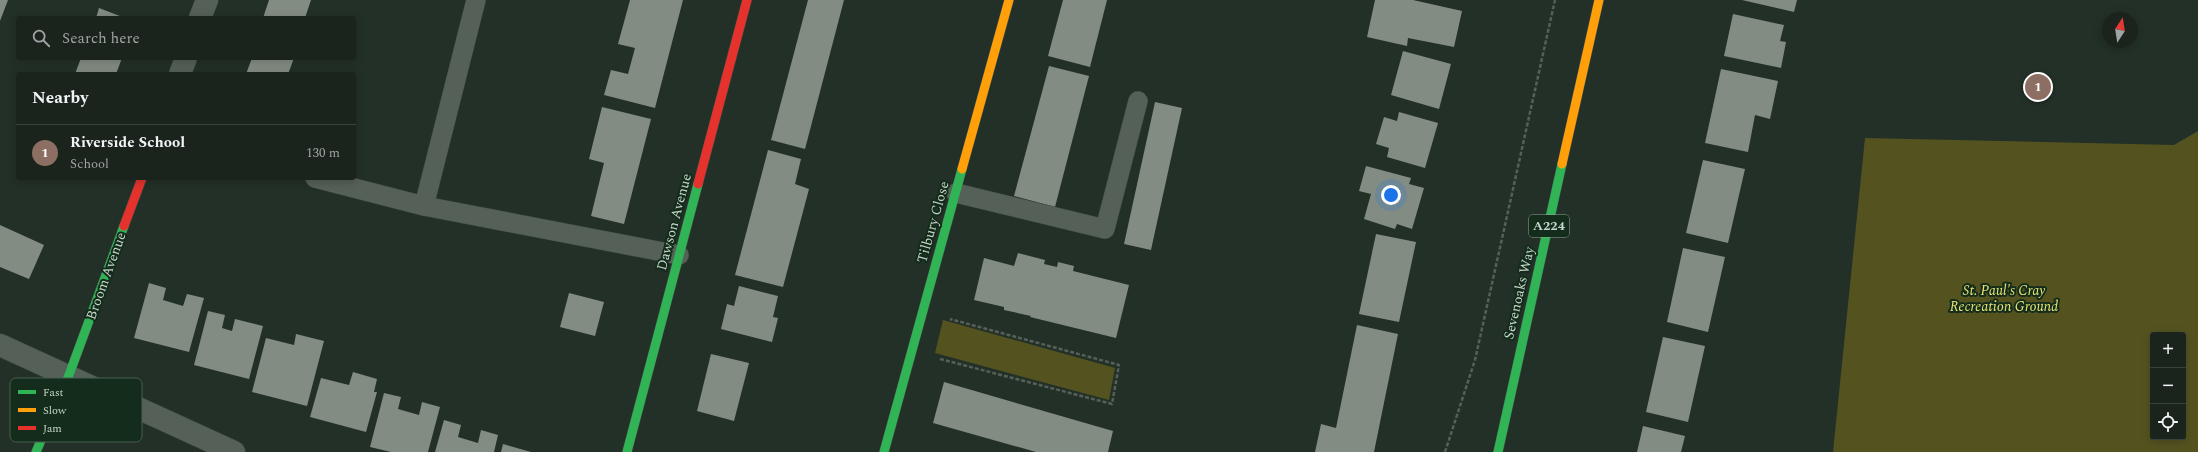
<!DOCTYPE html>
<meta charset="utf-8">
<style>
body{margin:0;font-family:Spectral,serif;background:#232c26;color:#f1f3f6}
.controls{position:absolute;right:12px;bottom:12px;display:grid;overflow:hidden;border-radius:4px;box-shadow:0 2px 10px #0003}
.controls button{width:36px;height:36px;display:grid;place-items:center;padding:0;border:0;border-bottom:1px solid #38413b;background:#1a241d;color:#f1f3f6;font:20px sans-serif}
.compass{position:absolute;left:2102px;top:12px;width:36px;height:36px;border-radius:50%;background:#1a241d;box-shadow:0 2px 10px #0003;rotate:12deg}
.you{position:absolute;left:1391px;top:195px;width:14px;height:14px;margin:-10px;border:3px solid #fff;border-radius:50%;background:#1a73e8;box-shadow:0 0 0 6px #1a73e833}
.badge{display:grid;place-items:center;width:26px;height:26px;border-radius:50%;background:#8e9c91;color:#fff;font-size:13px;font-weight:700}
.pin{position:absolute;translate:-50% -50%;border:2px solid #fff;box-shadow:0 1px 4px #0006}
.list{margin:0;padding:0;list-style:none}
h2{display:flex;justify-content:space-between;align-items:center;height:52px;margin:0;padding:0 16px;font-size:17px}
h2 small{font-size:13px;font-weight:400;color:#9fa4a4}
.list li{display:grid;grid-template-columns:26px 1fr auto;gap:12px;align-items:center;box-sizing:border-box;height:56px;padding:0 16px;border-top:1px solid #38413b}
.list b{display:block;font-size:15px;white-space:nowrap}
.list p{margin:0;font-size:13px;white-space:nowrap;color:#9fa4a4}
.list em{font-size:13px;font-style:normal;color:#9fa4a4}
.icon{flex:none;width:22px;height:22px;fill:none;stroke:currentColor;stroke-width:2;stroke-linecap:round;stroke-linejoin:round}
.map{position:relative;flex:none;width:2198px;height:452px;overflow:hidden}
.search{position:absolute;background:#1a241d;box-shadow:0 2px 10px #0003;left:16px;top:16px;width:340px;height:44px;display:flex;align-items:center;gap:10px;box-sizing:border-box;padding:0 14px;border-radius:4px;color:#9fa4a4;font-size:15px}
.panel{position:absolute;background:#1a241d;box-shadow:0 2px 10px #0003;left:16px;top:72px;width:340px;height:108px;border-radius:4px}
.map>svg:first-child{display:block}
</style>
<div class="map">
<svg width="2198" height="452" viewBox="0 0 2198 452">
<rect width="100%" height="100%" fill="#233027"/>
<g fill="#545320" fill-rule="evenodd">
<path d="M2198,131V452H1833L1865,138L2174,145ZM2153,335H2183V437H2153Z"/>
<path d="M943,320L1115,368L1109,400L935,353Z"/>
</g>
<g fill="#838c82">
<path d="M0,0H8L0,21Z"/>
<path d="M269,0H311L305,18H263Z"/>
<path d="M630,0H683L655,108L604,95L611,70L628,74L635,48L618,44Z"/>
<path d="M808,0H844L805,149L771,140Z"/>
<path d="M1063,0H1107L1090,67L1048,56Z"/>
<path d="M1375,0H1413L1462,11L1454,47L1408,38L1407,46L1367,37Z"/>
<path d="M1742,0H1797L1794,12Z"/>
<path d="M99,8L125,18H96Z"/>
<path d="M1733,14L1784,25L1780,41L1786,42L1781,68L1724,56Z"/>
<path d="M1403,51L1451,64L1439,109L1391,95Z"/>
<path d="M81,58H122L116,74H75Z"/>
<path d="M252,58H294L288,74H246Z"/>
<path d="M1049,66L1089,76L1055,207L1014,196Z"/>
<path d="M1721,69L1778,81L1770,119L1755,115L1748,152L1705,143Z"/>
<path d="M1155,102L1182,108L1151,250L1124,244Z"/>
<path d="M602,107L651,119L624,224L591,216L604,163L589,159Z"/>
<path d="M1399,112L1438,123L1425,168L1387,157L1389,148L1376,144L1384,117L1397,121Z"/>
<path d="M768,150L801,159L795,184L809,189L783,287L735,275Z"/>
<path d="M1703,160L1745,169L1728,243L1686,233Z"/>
<path d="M1366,166L1411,178L1409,184L1424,188L1412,229L1397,224L1395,229L1364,219L1371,194L1359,191Z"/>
<path d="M0,225L44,245L29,279L0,267Z"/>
<path d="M1376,234L1416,242L1399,322L1359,314Z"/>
<path d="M1683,248L1725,257L1708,332L1667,322Z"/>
<path d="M1018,253L1045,260L1044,264L1057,267L1058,262L1074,266L1073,271L1129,285L1116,338L1030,317L1031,316L1004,310V307L974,300L984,258L1014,266Z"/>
<path d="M149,283L166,288L163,300L183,306L187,294L204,298L189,352L134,338Z"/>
<path d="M739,286L778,296L773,317L778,318L772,342L721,329L727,304L734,306Z"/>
<path d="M569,293L604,302L595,336L560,327Z"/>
<path d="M208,311L225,315L222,328L232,331L235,319L263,326L249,379L194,365Z"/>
<path d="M1357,325L1398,334L1374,452H1315L1321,424L1336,428Z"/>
<path d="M296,334L324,341L307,406L252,392L266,338L294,345Z"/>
<path d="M1663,337L1705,346L1688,422L1646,412Z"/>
<path d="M711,354L749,363L734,421L697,411Z"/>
<path d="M353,372L377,379L374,392H377L366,432L310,417L321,378L349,385Z"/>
<path d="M944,382L1113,431L1108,452H1036L933,423Z"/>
<path d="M384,393L401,397L398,409L419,415L422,402L440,407L428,452H391L370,447Z"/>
<path d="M444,420L461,425L458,437L478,443L481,430L498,435L494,452H435Z"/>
<path d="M1643,426L1685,436L1681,452H1637Z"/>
<path d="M503,444L531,452H501Z"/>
</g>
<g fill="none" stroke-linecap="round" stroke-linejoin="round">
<defs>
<g id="lane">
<path d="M315,178L424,206L476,0"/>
<path d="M956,193L1105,229L1138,101"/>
<path d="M424,206L679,255"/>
</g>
<g id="street">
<path d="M200,18L207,0"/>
<path d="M180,74L186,58"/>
<path d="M0,345L234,452"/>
</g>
<g id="fast">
<path d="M36,452L69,375L124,226"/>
<path d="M627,452L698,184"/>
<path d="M884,452L962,169"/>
<path d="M1498,452L1562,164"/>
</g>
<g id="slow">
<path d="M1562,164L1599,0"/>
<path d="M962,169L1009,0"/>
</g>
<g id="jam">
<path d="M698,184L747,0"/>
<path d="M124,226L142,178"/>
</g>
</defs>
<use href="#lane" stroke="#414c44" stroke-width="20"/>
<use href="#street" stroke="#414c44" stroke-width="23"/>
<use href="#fast" stroke="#414c44" stroke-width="10"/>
<use href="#slow" stroke="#414c44" stroke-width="10"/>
<use href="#jam" stroke="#414c44" stroke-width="10"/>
<g stroke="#565f58" stroke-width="2.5" stroke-dasharray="4 2" stroke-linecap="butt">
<path d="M940,359L1112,404L1119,365L950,319"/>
<path d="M1445,452L1475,360L1555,0"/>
</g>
<use href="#lane" stroke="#556058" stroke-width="19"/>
<use href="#street" stroke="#556058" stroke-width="22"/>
<use href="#fast" stroke="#30b455" stroke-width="9"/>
<use href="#slow" stroke="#ff9f0a" stroke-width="9"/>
<use href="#jam" stroke="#e5322d" stroke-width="9"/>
</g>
<g text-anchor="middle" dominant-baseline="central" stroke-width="4" stroke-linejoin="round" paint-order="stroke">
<rect fill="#132c1b" stroke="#91a396" stroke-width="1" x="1529" y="215" width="40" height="22" rx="3"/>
<g font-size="13" font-weight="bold" fill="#c7d6ca">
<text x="1549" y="226">A224</text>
</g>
<g font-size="14" fill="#c7d6ca" stroke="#132c1b">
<text transform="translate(674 222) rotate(-75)">Dawson Avenue</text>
<text transform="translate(933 222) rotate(-74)">Tilbury Close</text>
<text transform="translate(106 276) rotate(-70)">Broom Avenue</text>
<text transform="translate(1519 293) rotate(-77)">Sevenoaks Way</text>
</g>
<g font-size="14" font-style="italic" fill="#e8e374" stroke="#132c1b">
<text x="2004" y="290">St. Paul's Cray<tspan x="2004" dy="16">Recreation Ground</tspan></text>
</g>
</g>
<rect x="10" y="378" width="132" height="64" rx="6" fill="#132c1b" stroke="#495f50" stroke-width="1"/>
<rect x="18" y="390" width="18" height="4" fill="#30b455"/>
<rect x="18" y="408" width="18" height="4" fill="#ff9f0a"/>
<rect x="18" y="426" width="18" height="4" fill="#e5322d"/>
<g font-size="11" fill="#c7d6ca">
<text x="43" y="396">Fast</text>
<text x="43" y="414">Slow</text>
<text x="43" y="432">Jam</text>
</g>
</svg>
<div class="controls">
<button>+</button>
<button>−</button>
<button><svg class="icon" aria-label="locate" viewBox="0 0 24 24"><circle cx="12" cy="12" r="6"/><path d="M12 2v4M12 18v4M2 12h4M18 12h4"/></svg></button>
</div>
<svg class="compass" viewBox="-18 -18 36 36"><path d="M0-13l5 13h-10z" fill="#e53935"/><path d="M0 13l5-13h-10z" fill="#9fa4a4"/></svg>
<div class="you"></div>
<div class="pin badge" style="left:2038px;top:87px;background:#8d6e63">1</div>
<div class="search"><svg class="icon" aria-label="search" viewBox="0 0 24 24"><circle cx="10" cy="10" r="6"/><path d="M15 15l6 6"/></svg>Search here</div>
<section class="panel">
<h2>Nearby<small></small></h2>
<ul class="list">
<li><span class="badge" style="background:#8d6e63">1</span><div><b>Riverside School</b><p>School</p></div><em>130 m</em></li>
</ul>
</section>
</div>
